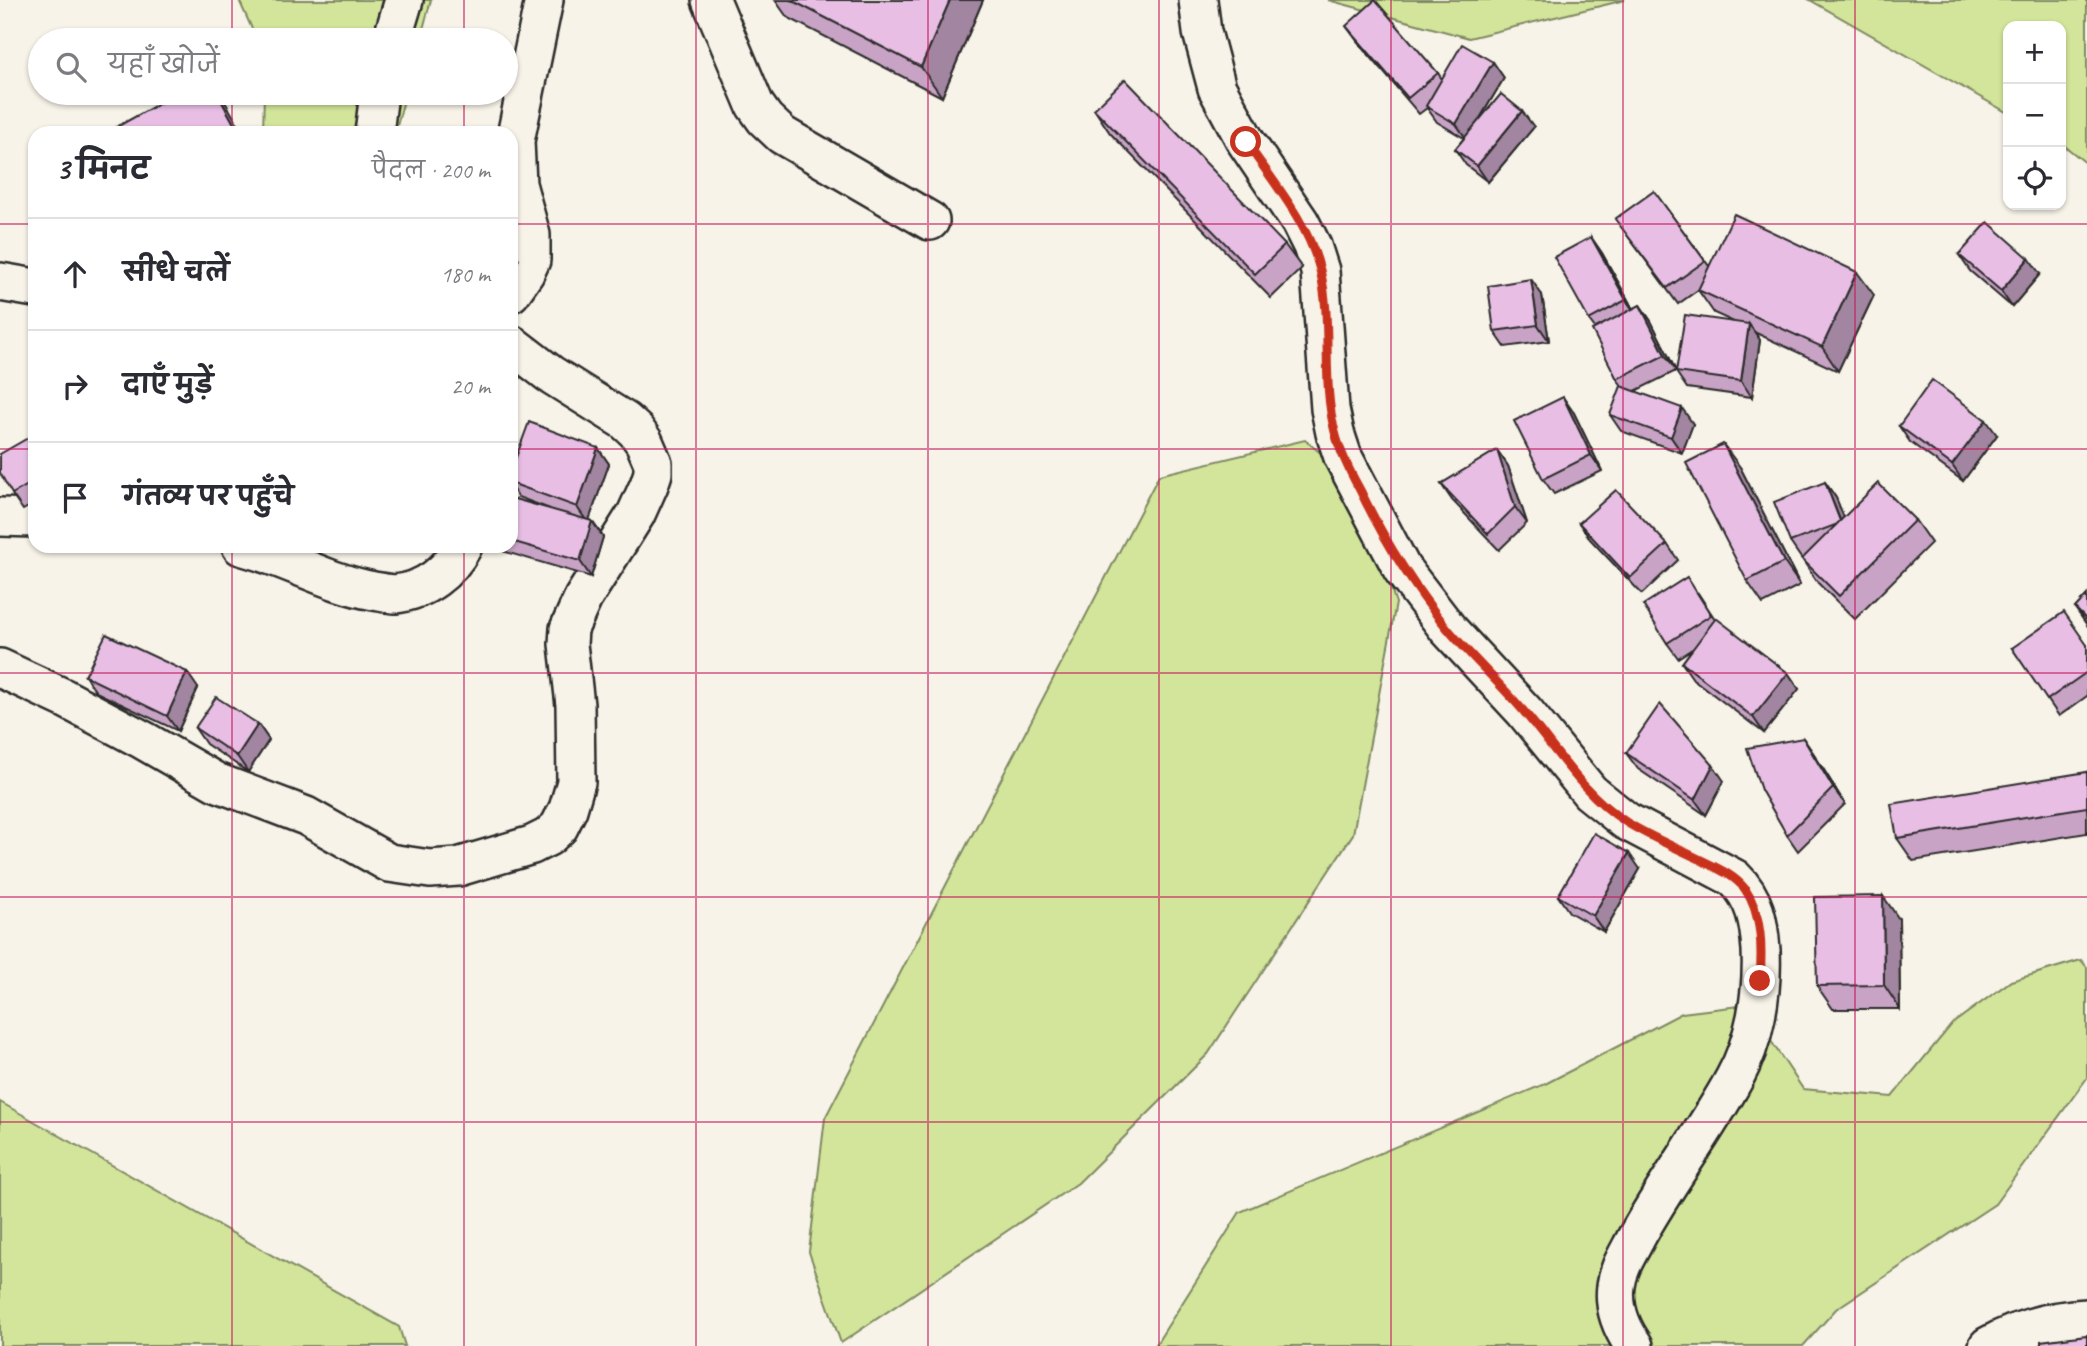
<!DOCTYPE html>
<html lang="hi">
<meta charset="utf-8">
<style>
body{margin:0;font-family:Caveat,"Playpen Sans Deva",sans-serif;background:#f7f7f7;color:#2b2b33}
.controls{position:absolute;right:21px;top:21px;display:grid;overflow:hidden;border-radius:14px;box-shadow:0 2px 5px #0004}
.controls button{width:63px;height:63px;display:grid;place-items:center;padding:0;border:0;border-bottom:2px solid #e1e1e2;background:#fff;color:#2b2b33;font:35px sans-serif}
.stop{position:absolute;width:21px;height:21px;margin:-16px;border:5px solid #c8321e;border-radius:50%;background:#fff}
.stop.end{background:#c8321e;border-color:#fff;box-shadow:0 2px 7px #0008}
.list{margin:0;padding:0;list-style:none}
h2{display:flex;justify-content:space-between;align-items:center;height:91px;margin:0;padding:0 28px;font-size:30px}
h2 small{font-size:23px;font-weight:400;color:#7c7c81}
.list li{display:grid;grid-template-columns:46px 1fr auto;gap:21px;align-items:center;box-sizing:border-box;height:112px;padding:0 28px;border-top:2px solid #e1e1e2}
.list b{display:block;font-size:26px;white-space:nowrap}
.list em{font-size:23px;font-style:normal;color:#7c7c81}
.icon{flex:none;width:38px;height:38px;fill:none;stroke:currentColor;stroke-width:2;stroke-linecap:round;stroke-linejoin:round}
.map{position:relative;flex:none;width:2087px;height:1346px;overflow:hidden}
.search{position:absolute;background:#fff;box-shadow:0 2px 5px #0004;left:28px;top:28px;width:490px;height:77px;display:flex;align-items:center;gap:18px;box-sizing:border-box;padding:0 24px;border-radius:38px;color:#7c7c81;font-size:26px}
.panel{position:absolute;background:#fff;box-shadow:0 2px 5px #0004;left:28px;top:126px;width:490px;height:427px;border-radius:21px}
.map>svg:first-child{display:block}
</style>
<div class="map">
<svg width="2087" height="1346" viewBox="0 0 2087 1346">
<rect width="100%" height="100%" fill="#f7f3e8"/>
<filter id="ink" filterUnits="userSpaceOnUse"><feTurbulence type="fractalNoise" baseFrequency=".0143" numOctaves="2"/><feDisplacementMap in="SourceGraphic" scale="14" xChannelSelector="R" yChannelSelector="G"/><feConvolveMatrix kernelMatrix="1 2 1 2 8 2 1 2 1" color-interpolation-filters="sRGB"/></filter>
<g filter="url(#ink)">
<g fill="#d2e59a" stroke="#7e8862" stroke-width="2">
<path d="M239,0H431L420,40H257Z"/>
<path d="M1328,0H1625L1469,38Z"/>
<path d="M1810,0H2087V164L2061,143V26H2008V113Z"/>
<path d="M264,93H406L395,133H263Z"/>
<path d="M1305,440L1353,480L1396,603L1353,834L1208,1054L1078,1183L841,1343L809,1252L825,1118L1159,475Z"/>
<path d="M2081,960L2087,967V1078L1995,1204L1836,1309L1803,1346H1155L1240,1212L1547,1083L1682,1013L1747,1005L1803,1089L1892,1097L1952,1024L2011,981Z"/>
<path d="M0,1102L399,1327L405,1346H0Z"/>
</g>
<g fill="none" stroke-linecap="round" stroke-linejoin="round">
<defs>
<g id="street">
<path d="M711,0L755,105L765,119L782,135L930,221"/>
<path d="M1198,0L1202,32L1217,88L1246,142L1300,222L1312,246L1320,271L1330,409L1335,433L1343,457L1402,569L1448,629L1525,712L1590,792L1626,821L1734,878C1755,898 1759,922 1761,950C1763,994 1755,1041 1734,1079C1704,1134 1666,1183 1636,1238C1628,1254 1618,1268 1616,1286C1613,1308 1622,1329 1634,1346"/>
<path d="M392,40L404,0"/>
<path d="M374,133L379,93"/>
<path d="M0,282L35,288"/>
<path d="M511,293L525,273L531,260V235L517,184L515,141L544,0"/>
<path d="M0,517L35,518"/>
<path d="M241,546C251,549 262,552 272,556C306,568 338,585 374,591C381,592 388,594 395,594C425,591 449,572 463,546"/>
<path d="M0,668L64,698L143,740L216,782L306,816L389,863L430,869L458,867L532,845L548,837L559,827L568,809L576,782L575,705L568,644L569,629L583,598L636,514L649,485L653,473V463L644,442L636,431L625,421L550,374L511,344"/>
<path d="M1988,1346C2019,1328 2051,1320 2087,1318"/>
</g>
</defs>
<use href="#street" stroke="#2b2b2b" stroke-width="42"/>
<use href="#street" stroke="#f7f3e8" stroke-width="37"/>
</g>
<g fill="#c8a3c5" stroke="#2b2b2b" stroke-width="2">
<path d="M775,0H983L942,97L787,17Z"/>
<path d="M1346,26L1438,73L1442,79L1493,62L1504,78L1479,120L1534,127L1488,182L1466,165L1455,149L1464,138L1437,122L1427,108L1419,114L1357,41Z"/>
<path d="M1094,109L1285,245L1302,268L1271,298L1110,133Z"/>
<path d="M1654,191L1709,266L1874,295L1838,371L1754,332L1760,340L1752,397L1687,388L1676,372L1734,322L1714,313L1698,290L1678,304L1627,235Z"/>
<path d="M1591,237L1602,253L1633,309L1640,305L1651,321L1676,371L1635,391L1693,424L1682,453L1621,431L1610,415L1623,387L1617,379L1595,328L1589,320Z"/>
<path d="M1959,255L2040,274L2012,307L1970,271Z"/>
<path d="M1542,295L1549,341L1505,347L1494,331Z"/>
<path d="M1574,413L1602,471L1554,494L1543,479Z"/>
<path d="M1899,426L1997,435L1963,481L1910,442Z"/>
<path d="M35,434V503L23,510L12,494Z"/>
<path d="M598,448L609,464L589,520L592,521L603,537L591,577L489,547L488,546H511V498L550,509L518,497L511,487V471Z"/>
<path d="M1497,450L1508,466L1527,523L1499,550L1452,500L1441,484Z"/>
<path d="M1740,467L1800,585L1763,604L1747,581Z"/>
<path d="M1825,482L1836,498L1844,518L1915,520L1931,543L1855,619L1818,583L1802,559L1805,557L1801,558L1790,542Z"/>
<path d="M1579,523L1667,544L1678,560L1642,594L1590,539Z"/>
<path d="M1698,593L1715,619L1788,673L1799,689L1764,733L1693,679L1682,663L1692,649L1678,658L1667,643Z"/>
<path d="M2087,595V625L2075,608Z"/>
<path d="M2087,645V696L2059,716L2012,648Z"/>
<path d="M85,676L198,688L178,731L96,692Z"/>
<path d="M258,724L269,740L248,772L206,744L195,728Z"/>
<path d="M1803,738L1814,754L1845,804L1798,851L1787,835Z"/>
<path d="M1626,753L1724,781L1706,815L1638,769Z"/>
<path d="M2087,772V833L1913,861L1897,838Z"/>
<path d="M1640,869L1604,932L1569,912L1558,896Z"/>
<path d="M1899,919L1900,1009H1833L1817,986Z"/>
</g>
<g fill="#a285a0" stroke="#2b2b2b" stroke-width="2">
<path d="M950,0H983L942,97L921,67Z"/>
<path d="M1493,62L1504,78L1467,140L1456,124Z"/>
<path d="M217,93H219L224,100L243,133H239Z"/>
<path d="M1522,111L1534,127L1488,182L1477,166Z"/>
<path d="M1591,237L1602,253L1637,316L1626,300Z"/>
<path d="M511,248L519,259L511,272Z"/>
<path d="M2029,258L2040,274L2012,307L2001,291Z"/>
<path d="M1857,272L1874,295L1838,371L1822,347Z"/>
<path d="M1531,279L1542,295L1549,341L1538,325Z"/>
<path d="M1640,305L1651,321L1676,371L1665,355Z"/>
<path d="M1749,324L1760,340L1752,397L1741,381Z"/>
<path d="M1563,397L1574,413L1602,471L1591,455Z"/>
<path d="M1682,408L1693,424L1682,453L1671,437Z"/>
<path d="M1986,420L1997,435L1963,481L1952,465Z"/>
<path d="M1723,444L1740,467L1800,585L1784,562Z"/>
<path d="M598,448L609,464L588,523L577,507Z"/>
<path d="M1497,450L1508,466L1527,523L1515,507Z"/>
<path d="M1825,482L1836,498L1852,538L1841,522Z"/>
<path d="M592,521L603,537L591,577L580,561Z"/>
<path d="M187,672L198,688L178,731L167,716Z"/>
<path d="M1788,673L1799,689L1764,733L1753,717Z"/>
<path d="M258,724L269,740L248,772L237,756Z"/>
<path d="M1803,738L1814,754L1845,804L1833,788Z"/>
<path d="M1713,765L1724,781L1706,815L1695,800Z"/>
<path d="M1629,853L1640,869L1604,932L1593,916Z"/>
<path d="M1883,896L1899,919L1900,1009L1884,985Z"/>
</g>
<g fill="#e8bee5" stroke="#2b2b2b" stroke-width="2">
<path d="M791,0H950L921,67Z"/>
<path d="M1375,0L1438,73L1408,98L1346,26Z"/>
<path d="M1462,44L1493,62L1456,124L1426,106Z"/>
<path d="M1125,79L1285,245L1255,274L1094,109Z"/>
<path d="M178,93H217L239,133H112L111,130Z"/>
<path d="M1501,94L1522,111L1477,166L1455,149Z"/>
<path d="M1654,191L1705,261L1667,288L1615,219Z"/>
<path d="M1734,214L1857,272L1822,347L1698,290Z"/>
<path d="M1988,222L2029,258L2001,291L1959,255Z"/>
<path d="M1591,237L1626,300L1589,320L1554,257Z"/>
<path d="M1531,279L1538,325L1494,331L1488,286Z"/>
<path d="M1640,305L1665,355L1617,379L1592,330Z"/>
<path d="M1685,315L1749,324L1741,381L1676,372Z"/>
<path d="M1932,380L1986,420L1952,465L1899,426Z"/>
<path d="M1621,386L1682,408L1671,437L1610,415Z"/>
<path d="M1563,397L1591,455L1543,479L1514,421Z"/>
<path d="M529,422L598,448L577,507L511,483V471Z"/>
<path d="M35,434V481L12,494L0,473V454Z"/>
<path d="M1723,444L1784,562L1747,581L1686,463Z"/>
<path d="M1497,450L1515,507L1488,534L1441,484Z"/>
<path d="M1825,482L1840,521L1838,524L1790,542L1774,502Z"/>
<path d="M1878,483L1915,520L1839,596L1802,559Z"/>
<path d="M1616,490L1667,544L1630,578L1579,523Z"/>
<path d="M511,498L592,521L580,561L511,541Z"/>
<path d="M1687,577L1711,615L1667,643L1643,605Z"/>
<path d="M2087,595V620L2075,608Z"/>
<path d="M2064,612L2087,645V672L2047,700L2012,648Z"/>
<path d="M1716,618L1788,673L1753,717L1682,663Z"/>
<path d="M106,634L187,672L167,716L85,676Z"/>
<path d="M216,697L258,724L237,756L195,728Z"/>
<path d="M1660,704L1713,765L1695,800L1626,753Z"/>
<path d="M1803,738L1833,788L1787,835L1761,790L1747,748Z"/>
<path d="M2087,772V807L1897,838L1891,804Z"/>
<path d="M1594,833L1629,853L1593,916L1558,896Z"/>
<path d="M1883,896L1884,985L1817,986L1815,897Z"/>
<path d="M2087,1335V1346H2041V1341Z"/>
</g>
</g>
<g fill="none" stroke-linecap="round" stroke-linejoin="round" filter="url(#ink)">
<path stroke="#c8321e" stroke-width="9" d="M1246,142C1273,182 1308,222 1320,270C1333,323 1321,380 1335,432C1340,453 1350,472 1360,490C1384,540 1413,586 1447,628C1472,658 1501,684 1526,714C1557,751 1584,795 1626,822C1650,837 1677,848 1701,860C1717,868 1734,875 1745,889C1763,915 1762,951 1760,981"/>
</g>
<path fill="none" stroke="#c2185b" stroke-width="2" stroke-opacity="0.55" d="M232,0V40M464,0V40M696,0V1346M928,0V1346M1159,0V1346M1391,0V1346M1623,0V1346M1855,0V1346M232,93V133M464,93V133M0,224H35M511,224H2087M0,449H35M511,449H2087M232,546V1346M464,546V1346M0,673H2087M0,897H2087M0,1122H2087"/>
</svg>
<div class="controls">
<button>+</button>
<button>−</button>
<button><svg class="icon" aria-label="locate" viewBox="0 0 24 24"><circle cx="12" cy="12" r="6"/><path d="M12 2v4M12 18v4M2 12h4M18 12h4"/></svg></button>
</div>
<div class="stop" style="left:1246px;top:142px"></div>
<div class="stop end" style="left:1760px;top:981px"></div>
<div class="search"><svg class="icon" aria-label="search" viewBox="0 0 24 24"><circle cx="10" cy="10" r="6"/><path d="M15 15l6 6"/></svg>यहाँ खोजें</div>
<section class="panel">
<h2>3 मिनट<small>पैदल · 200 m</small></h2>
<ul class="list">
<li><svg class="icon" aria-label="ahead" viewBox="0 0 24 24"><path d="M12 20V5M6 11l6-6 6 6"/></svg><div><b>सीधे चलें</b></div><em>180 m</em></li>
<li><svg class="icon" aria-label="right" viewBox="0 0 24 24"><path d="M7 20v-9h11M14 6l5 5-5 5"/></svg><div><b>दाएँ मुड़ें</b></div><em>20 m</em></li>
<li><svg class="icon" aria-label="arrive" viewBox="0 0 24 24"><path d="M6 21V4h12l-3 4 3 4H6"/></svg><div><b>गंतव्य पर पहुँचे</b></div></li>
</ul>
</section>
</div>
